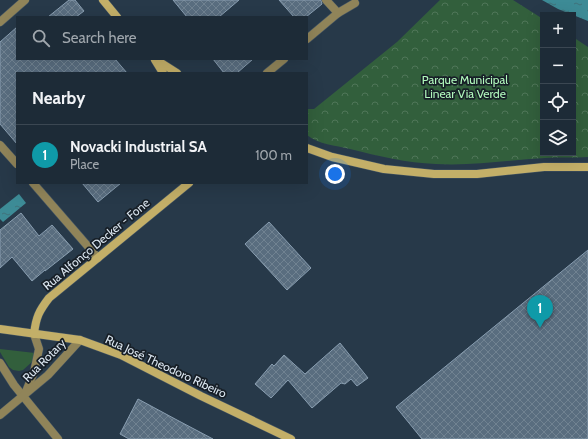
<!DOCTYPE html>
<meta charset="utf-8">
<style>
body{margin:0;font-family:Cabin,sans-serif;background:#25333f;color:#f1f3f6}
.controls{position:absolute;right:12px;top:12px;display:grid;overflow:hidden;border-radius:0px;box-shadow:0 4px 16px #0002}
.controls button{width:36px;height:36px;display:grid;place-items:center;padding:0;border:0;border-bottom:1px solid #3b4752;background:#1d2b37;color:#f1f3f6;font:20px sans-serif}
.you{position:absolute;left:335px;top:174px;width:14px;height:14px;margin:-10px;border:3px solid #fff;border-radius:50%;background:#1a73e8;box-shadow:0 0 0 6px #1a73e833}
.badge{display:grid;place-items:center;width:26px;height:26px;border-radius:50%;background:#d6ab8b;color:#fff;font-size:13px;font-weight:700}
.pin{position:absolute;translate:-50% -33px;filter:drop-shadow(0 1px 2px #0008)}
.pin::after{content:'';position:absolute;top:21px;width:14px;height:12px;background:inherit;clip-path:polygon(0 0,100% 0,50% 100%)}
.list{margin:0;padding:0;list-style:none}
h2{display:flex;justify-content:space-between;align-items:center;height:52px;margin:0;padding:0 16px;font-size:17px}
h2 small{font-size:13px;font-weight:400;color:#a0a7ad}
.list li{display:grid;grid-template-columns:26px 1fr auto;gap:12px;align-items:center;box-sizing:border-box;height:60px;padding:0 16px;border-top:1px solid #3b4752}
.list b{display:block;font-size:15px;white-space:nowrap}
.list p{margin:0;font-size:13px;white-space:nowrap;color:#a0a7ad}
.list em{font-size:13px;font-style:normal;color:#a0a7ad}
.icon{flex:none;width:22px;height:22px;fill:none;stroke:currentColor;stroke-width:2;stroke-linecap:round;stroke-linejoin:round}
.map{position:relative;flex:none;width:588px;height:439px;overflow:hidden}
.search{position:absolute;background:#1d2b37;box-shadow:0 4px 16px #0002;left:16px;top:16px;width:292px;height:44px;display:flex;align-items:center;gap:10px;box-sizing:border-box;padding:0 14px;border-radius:0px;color:#a0a7ad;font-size:15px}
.panel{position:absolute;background:#1d2b37;box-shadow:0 4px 16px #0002;left:16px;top:72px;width:292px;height:112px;border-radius:0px}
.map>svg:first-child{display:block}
</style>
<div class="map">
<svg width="588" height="439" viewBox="0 0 588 439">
<defs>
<pattern id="park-crowns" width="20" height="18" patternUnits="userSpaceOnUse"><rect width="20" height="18" fill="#325f3c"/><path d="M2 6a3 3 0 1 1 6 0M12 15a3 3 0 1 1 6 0" fill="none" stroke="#4f7658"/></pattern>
<pattern id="water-ripples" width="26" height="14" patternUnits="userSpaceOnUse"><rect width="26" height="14" fill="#3d8b96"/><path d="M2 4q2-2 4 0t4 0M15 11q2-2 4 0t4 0" fill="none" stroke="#3f727b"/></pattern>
<pattern id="building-cross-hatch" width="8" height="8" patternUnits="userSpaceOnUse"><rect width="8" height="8" fill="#596d7f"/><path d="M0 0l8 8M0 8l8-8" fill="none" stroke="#708291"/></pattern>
</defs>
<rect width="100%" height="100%" fill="#273949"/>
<path fill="#325f3c" d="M0,349L35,353L33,361L23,370L19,371L13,370L9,367L0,352Z"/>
<path fill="url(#park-crowns)" d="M440,0H513L543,19V153H573V37L588,47V157C574,158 560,157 545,158C509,160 473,166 436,164C407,163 378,156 350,149C335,145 319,145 307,135V109H314L397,42Z"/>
<g fill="url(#water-ripples)">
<path d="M542,0H588V21L558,9Z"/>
<path d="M19,194L26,203L3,222L0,219V209Z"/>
</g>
<g fill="url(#building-cross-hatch)" stroke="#899eb1">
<path d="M69,0H75L84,11L76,17H48Z"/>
<path d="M173,0H239L219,17H187Z"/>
<path d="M279,0H321L322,4L306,17H294Z"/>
<path d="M17,27V59H115L127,73H17V144L0,124V42Z"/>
<path d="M213,59H253L237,73H224Z"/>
<path d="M82,183H121L98,202Z"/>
<path d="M21,213L39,236L52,225L73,249L45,271V270L32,281L12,257L0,268V230Z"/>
<path d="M269,222L311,268L287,290L245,244Z"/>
<path d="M588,250V439H422L396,407Z"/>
<path d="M340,343L368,378L357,386L351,379L345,384L341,383L312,408L288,380L271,398L255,384L272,364L274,366L284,355L305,374Z"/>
<path d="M138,399L177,420L213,439H129L120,434Z"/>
</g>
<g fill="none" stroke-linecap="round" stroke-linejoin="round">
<defs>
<g id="street">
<path d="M326,0L338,13"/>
<path d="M0,22L25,0"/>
<path d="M307,39L338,13L355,3"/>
<path d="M267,73L284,59"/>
<path d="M0,145L17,164"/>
<path d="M33,183L98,258"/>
<path d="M0,363L14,385L58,439"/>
<path d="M25,394L34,372L39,349L34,334"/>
<path d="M0,415L48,375L80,340"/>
</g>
<g id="secondary">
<path d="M103,0L117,17"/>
<path d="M155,59L177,73"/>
<path d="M155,60L163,73"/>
<path d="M307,148L332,157L384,169L434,174H477L544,167H588"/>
<path d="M0,329L80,340L121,355L201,396L291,439"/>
<path d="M34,334C36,317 39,311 49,298L189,183"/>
</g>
</defs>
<use href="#street" stroke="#445564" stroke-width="9"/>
<use href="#secondary" stroke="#445564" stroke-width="9"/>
<use href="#street" stroke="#908459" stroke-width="8"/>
<use href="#secondary" stroke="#c3af68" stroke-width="8"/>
</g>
<g text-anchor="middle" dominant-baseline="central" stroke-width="3.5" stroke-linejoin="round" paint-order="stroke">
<g font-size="12" fill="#b1f8bc" stroke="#171f27">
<text x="465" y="79">Parque Municipal<tspan x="465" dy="14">Linear Via Verde</tspan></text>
</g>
<g font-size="12" fill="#dbe6f0" stroke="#171f27">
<text transform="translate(96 244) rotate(-40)">Rua Alfonço Decker - Fone</text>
<text transform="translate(44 360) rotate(-45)">Rua Rotary</text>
<text transform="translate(166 366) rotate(25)">Rua José Theodoro Ribeiro</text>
</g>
</g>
</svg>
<div class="controls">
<button>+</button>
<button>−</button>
<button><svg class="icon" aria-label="locate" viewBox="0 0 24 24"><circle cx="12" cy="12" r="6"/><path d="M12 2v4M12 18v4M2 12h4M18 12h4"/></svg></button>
<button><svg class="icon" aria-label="layers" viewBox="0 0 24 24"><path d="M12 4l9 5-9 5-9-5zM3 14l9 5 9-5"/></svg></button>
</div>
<div class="you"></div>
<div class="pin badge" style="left:540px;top:328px;background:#0f9aa8">1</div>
<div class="search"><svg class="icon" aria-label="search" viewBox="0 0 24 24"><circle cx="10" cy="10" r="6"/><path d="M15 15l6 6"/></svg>Search here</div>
<section class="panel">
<h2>Nearby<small></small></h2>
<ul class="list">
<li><span class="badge" style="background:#0f9aa8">1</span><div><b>Novacki Industrial SA</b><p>Place</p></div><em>100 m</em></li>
</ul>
</section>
</div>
